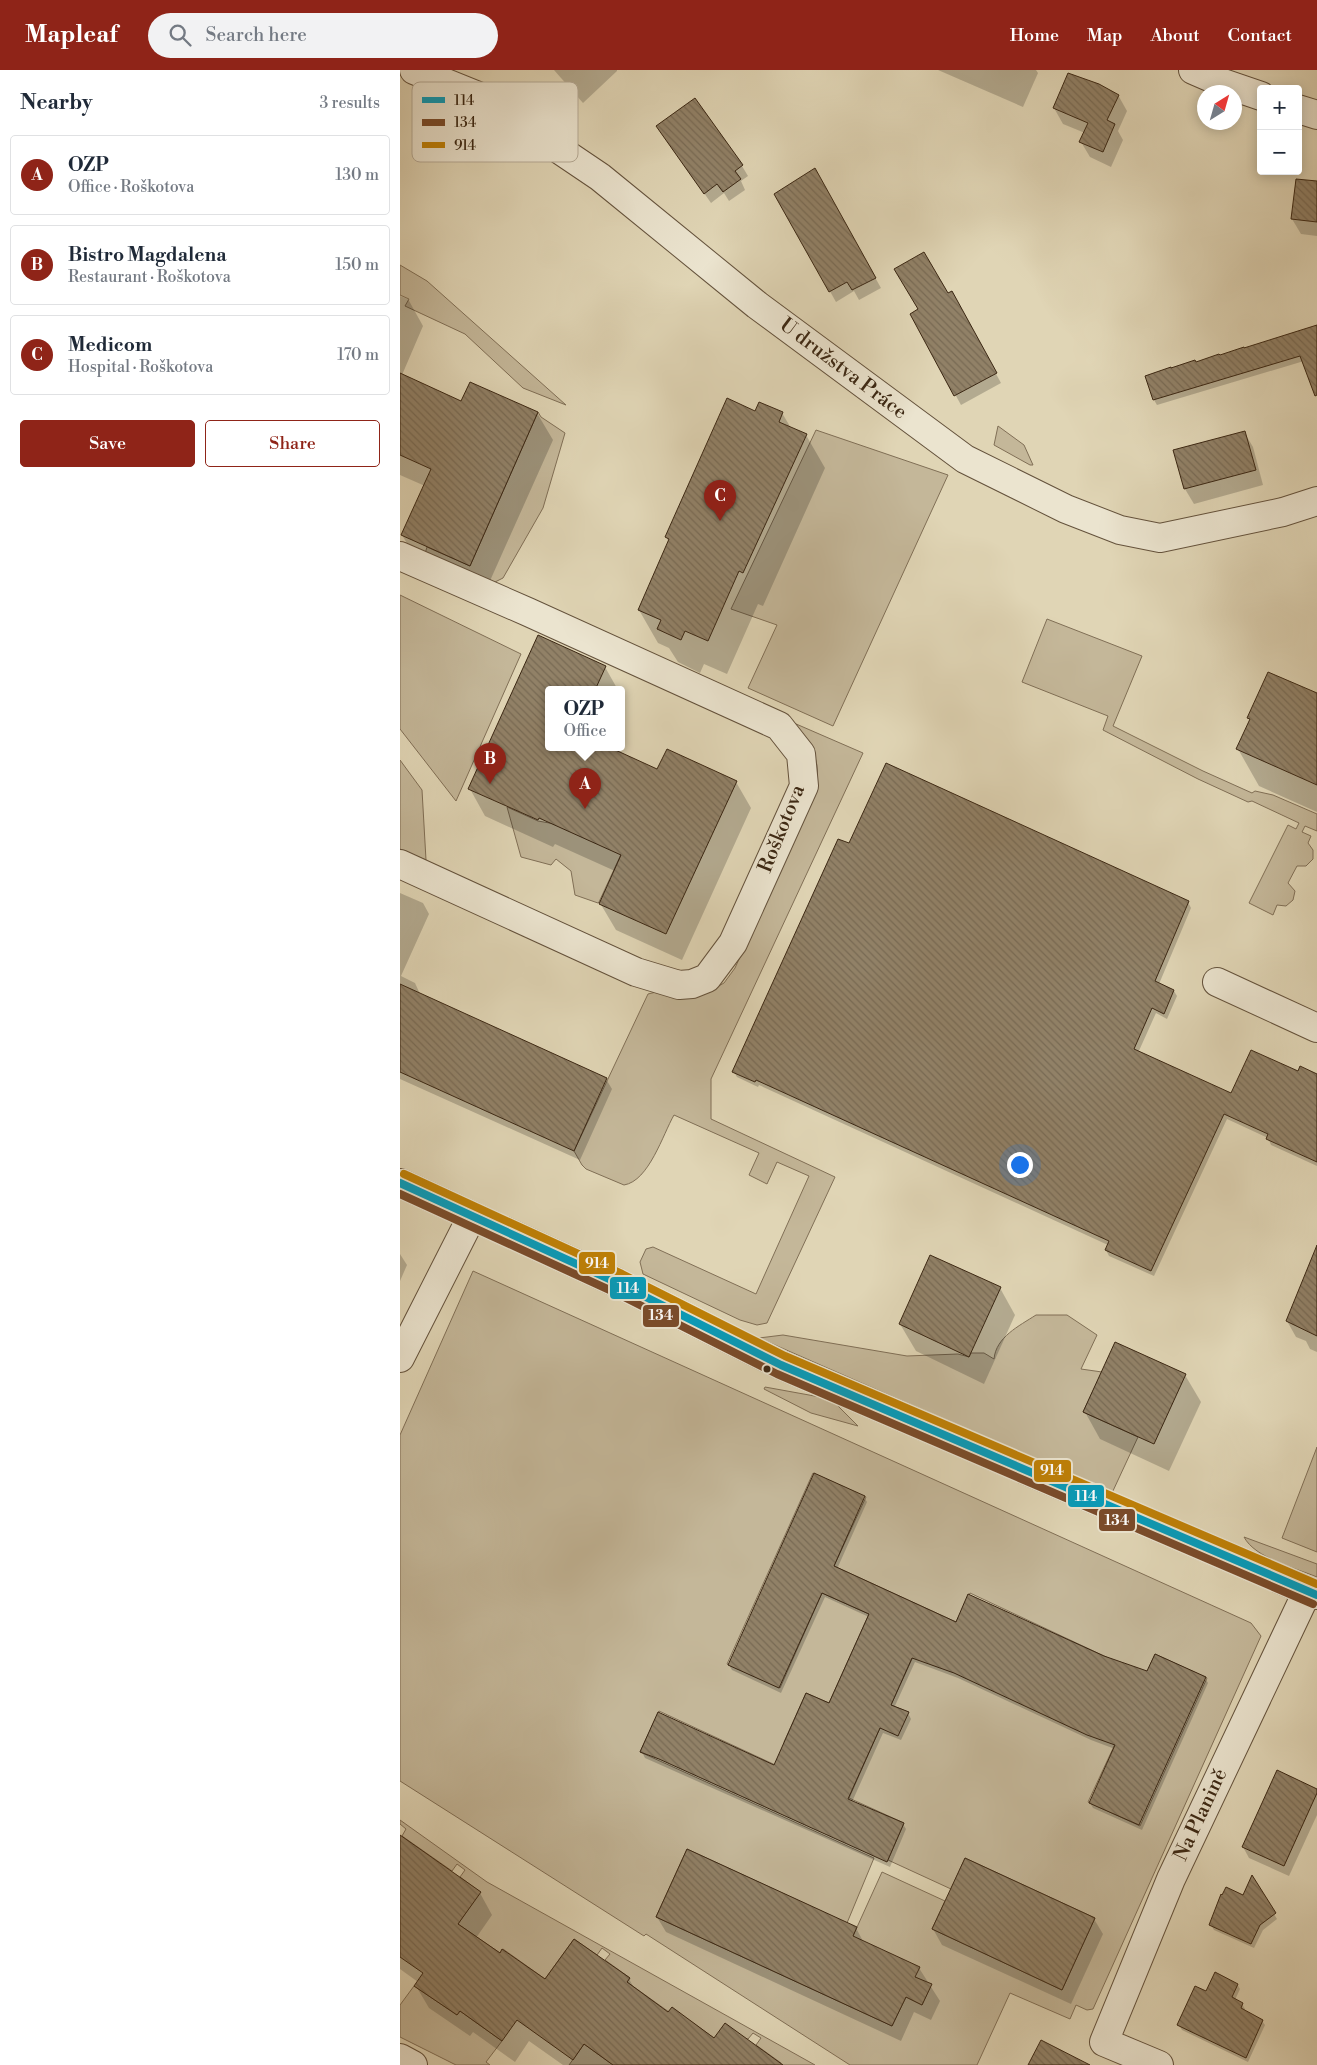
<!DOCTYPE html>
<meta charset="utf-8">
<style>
body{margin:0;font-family:"Libre Bodoni",serif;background:#f2f2f3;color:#1f2937}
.controls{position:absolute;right:15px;top:15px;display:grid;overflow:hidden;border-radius:5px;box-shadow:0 2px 12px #0003}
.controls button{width:45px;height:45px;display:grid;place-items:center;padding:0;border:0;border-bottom:1px solid #e0e1e3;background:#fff;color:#1f2937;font:25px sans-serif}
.compass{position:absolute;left:797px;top:15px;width:45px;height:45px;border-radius:50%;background:#fff;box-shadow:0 2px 12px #0003;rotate:37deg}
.you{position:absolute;left:619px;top:1094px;width:18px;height:18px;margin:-12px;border:4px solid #fff;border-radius:50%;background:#1a73e8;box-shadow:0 0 0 8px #1a73e833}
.badge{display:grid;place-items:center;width:32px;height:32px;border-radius:50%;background:#8f2418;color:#fff;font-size:16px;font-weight:700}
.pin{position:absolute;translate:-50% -41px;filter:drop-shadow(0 1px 2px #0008)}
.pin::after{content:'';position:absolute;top:26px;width:18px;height:15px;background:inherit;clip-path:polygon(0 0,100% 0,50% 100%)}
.popup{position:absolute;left:145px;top:616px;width:80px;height:65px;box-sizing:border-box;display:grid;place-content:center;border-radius:5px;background:#fff;filter:drop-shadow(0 1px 4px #0005);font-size:16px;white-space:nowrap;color:#747a83}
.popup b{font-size:19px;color:#1f2937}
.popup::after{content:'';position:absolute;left:50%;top:100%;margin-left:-10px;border:10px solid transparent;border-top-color:#fff}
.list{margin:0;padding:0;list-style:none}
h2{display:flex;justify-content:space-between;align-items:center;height:65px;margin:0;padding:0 20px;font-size:21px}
h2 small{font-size:16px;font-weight:400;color:#747a83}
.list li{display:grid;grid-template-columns:32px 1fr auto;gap:15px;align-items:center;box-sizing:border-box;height:80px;margin:0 10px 10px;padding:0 10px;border:1px solid #e0e1e3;border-radius:5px}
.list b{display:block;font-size:19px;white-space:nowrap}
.list p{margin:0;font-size:16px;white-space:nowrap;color:#747a83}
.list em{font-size:16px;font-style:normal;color:#747a83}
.actions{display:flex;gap:10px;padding:15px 20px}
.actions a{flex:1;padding:11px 0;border:1px solid #8f2418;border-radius:5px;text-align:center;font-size:18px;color:#8f2418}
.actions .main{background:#8f2418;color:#fff}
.icon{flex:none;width:28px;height:28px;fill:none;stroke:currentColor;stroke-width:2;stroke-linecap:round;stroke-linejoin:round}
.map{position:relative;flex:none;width:917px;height:1995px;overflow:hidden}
header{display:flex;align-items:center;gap:30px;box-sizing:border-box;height:70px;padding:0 25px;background:#8f2418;color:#fff}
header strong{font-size:24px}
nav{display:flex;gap:28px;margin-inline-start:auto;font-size:18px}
.search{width:350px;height:45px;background:#f2f2f3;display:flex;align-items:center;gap:12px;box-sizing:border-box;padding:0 18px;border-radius:28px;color:#747a83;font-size:19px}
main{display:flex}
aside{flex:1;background:#fff}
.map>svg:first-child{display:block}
</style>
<header>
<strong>Mapleaf</strong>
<div class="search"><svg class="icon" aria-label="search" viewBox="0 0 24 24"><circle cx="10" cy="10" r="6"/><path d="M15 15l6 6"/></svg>Search here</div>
<nav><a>Home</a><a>Map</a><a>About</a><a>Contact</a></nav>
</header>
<main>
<aside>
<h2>Nearby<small>3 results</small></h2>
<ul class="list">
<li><span class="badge">A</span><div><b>OZP</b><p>Office · Roškotova</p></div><em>130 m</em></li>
<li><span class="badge">B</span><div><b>Bistro Magdalena</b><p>Restaurant · Roškotova</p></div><em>150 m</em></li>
<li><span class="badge">C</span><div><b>Medicom</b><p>Hospital · Roškotova</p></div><em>170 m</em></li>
</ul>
<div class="actions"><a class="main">Save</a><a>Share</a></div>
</aside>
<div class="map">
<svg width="917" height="1995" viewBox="0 0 917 1995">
<defs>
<pattern id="building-back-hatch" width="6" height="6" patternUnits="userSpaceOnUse" patternTransform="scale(1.25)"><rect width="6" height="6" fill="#918167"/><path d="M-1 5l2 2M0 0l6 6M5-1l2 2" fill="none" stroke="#786a54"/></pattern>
</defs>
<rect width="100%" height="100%" fill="#e0d5b5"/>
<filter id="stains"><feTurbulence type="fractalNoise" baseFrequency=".004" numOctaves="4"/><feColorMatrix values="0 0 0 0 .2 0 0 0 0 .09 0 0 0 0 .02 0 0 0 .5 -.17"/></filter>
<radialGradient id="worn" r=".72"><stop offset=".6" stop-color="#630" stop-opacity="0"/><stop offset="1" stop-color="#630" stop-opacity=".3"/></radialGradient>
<g fill="#c4b799" stroke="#806f56" fill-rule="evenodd">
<path d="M0,195L27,211L166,335L123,318L65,264L5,236L9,229L0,225Z"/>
<path d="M138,342L141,347L165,363L143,438L103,508L89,515L24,487L27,477L70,496Z"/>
<path d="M598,356L624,375L633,395H630L594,375Z"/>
<path d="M416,360L548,405L433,656L348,618L377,555L331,539Z"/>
<path d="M0,525L121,584L56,731L0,659Z"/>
<path d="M647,549L742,586L713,656L803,701L852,723L855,721L873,725L917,744V761L905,756L902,762L911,766L908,773L913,780V789L906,796H897L888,813L895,821L893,830L886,836L877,835L873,845L849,833L888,755L896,759L899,753L852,731L848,732L798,709L703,660L708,646L622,612Z"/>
<path d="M380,647L463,683L311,1009V1049L435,1107L367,1253L357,1255L340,1250L243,1204L240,1192L246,1179L253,1177L356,1224L409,1106L377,1092L367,1114L349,1105L359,1083L274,1045C263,1064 249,1111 224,1115L186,1099L182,1095L174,1081L248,924L260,921L308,922L324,913L335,898L416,719C423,680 405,672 380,647Z"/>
<path d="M0,690L22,720L26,790L0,779Z"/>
<path d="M107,737L138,751L229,767L199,832L198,833L175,825L171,801L156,789L151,795L121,787Z"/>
<path d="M73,1201L851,1553L861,1566L693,1939L687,1940L676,1935L670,1949L610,1923L577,1995H450L246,1864L244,1866L0,1711V1365ZM413,1403L466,1427L434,1496L556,1552L570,1523L719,1593L721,1592L734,1632L755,1584L807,1608L740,1756L688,1732L722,1659L522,1567L491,1635L508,1642L480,1658L449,1728L504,1753L488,1790L551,1819L565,1788L695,1848L662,1920L532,1859L545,1831L482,1802L453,1866L515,1907L531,1915L522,1935L506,1927L492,1956L256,1847L287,1779L447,1853L474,1788L240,1682L259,1641L399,1706L384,1672L406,1623L429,1633L469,1544L422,1523L380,1618L327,1594Z"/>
<path d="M636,1245H667L697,1265L681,1299L702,1302L683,1342L738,1367L712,1423L359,1268L383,1265L507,1286L558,1284L569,1287L571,1283H584L594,1289C596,1267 619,1256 636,1245Z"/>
<path d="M365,1317L431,1329L458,1356L411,1343L364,1319Z"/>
<path d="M917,1377V1482L882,1468Z"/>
<path d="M844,1467L917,1494V1507C895,1498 855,1488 844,1467Z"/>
<path d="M0,1750L87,1812L415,1995H380L381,1993L356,1975L361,1968L353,1963L348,1969L314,1968L272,1938L269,1942L227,1912L230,1908L205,1890L210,1884L202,1878L197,1885L174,1869L145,1909L103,1879L100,1883L58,1854L80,1822L60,1807L65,1800L57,1794L52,1801L2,1766L6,1759L0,1754Z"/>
<path d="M14,1916L57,1945L60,1941L102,1971L86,1992L90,1995H56L0,1967V1935Z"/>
<path d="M184,1974L213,1995H169Z"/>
</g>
<g fill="#0003">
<path d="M154,0H217V1L183,33Z"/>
<path d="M538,0H636L638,3L623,37Z"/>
<path d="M718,25L727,41L718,61L723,70L711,97L690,87L681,72L685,63L663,54L654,38Z"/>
<path d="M258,57L342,96L348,106L341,111L345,120L329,131L324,123L311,133Z"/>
<path d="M414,99L481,218L459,230L454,221L436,232L376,125Z"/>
<path d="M917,112V166L901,164L892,149Z"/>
<path d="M548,225L557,232L601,313L561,335L511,244Z"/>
<path d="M0,226L8,229L23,256L2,305L62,333L137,343L153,370L85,522L18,492L2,465L25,416L0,405Z"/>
<path d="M917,257L904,291L757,335L754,330L747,307Z"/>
<path d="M355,342L382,343L391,358L406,365L425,398L363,536L358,534L327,604L304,594L300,603L278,592L269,578L258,573L239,540L269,472L266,467Z"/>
<path d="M844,362L853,377L863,415L794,434L785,419L775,381Z"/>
<path d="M138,567L205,597L218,620H149V678H208L257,700L336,712L351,738L282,890L216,860L200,833L215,801L155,774L153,777L85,746L70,719Z"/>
<path d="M917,626V742L859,716L838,679L850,651L849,648Z"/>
<path d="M449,775L788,832L791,838L759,914L774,921L777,926L767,949L756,943L738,983L832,1024L898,1003L917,1005V1096L871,1075L868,1068L827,1049L754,1206L709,1186L706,1180L708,1175L359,1015L358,1017L337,1007L334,1002Z"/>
<path d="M0,823L23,833L29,844L1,906L15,913L20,924L206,1009L212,1019L180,1090L0,1009Z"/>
<path d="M0,1184L7,1195L0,1211Z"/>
<path d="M600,1218L615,1245L584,1314L516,1281L500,1254Z"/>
<path d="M917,1218V1282L910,1279L906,1271L896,1267L887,1251Z"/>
<path d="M785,1305L801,1332L769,1401L700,1369L685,1342Z"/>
<path d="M464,1427L467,1432L437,1499L556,1554L703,1587L748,1603L805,1608L808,1613L742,1760L693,1738L690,1733L715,1679L691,1670L558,1608L515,1592L494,1638L508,1643L511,1649L501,1670L483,1663L452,1732L503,1754L506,1759L490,1797L245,1688L242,1682L375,1696L429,1635L469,1547L425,1527L381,1623L332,1600L329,1595Z"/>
<path d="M917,1720V1745L889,1806L849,1788L843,1777Z"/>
<path d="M0,1766L80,1823L92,1845L76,1868L100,1884L146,1911L229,1909L235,1920L269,1943L315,1970L380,1995H163L129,1971L115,1992L73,1962L70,1966L29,1938L16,1916L18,1912L0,1899Z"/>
<path d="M852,1808L877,1849L863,1860L854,1878L814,1860L811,1855L843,1826Z"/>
<path d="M257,1847L456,1858L464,1873L519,1898L540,1931L531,1950L514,1942L501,1971L266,1862Z"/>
<path d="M694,1849L703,1864L671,1934L542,1875L533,1859Z"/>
<path d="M837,1914L840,1919L835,1930L842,1934L845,1939L844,1941L862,1951L865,1955L848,1992L782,1960L779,1955L807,1923Z"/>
</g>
<g fill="url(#building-back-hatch)" stroke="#3b2713">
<path d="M668,3L699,14L719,25L707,50L715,54L703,82L679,72L688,53L653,38Z"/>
<path d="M295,28L343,95L335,101L341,109L323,122L317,114L304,124L256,56Z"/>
<path d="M415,98L476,208L452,220L447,212L429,222L374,124Z"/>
<path d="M896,109L917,111V152L891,149Z"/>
<path d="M524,182L548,223L552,221L597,303L554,326L510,244L518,239L494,199Z"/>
<path d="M917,255V325L915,326L900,286L753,330L745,306L771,297V298L795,290L796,292L819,284L820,285L844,277V278Z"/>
<path d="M0,303L61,331L70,312L138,342L70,496L1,465L31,399L0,385Z"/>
<path d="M327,328L355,341L359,332L383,342L379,352L407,364L343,503L339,501L308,571L285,561L281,570L257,559L261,550L238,540L269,469L265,467Z"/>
<path d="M845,361L856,400L784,419L773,380Z"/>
<path d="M138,565L206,596L195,620H149V678H211L257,699L267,679L337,711L266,864L199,834L221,785L139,748L138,750L68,719Z"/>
<path d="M868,602L917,623V715L836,679L850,649L847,648Z"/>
<path d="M486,693L789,831L755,911L774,920L764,944L752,938L734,979L831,1023L851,980L898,1001L900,996L917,1004V1092L866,1069L868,1064L824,1044L751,1201L705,1180L709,1171L356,1010L355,1012L332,1002L438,769L449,773Z"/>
<path d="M0,914L207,1008L174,1081L0,1002Z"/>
<path d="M917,1175V1266L886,1251Z"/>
<path d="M530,1185L601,1217L569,1287L499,1254Z"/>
<path d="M715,1272L786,1304L754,1374L683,1342Z"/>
<path d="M414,1403L465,1426L434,1496L556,1552L568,1524L704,1586L747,1601L755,1584L806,1607L739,1755L689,1733L715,1675L687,1665L554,1603L512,1588L491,1635L509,1642L498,1666L480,1658L448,1729L504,1753L487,1792L259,1689L240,1682L258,1642L374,1695L406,1623L429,1633L469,1544L422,1523L379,1618L328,1595Z"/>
<path d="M877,1700L917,1719V1723L884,1796L842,1777Z"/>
<path d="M0,1765L81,1822L58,1854L100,1883L102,1879L145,1909L174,1869L230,1908L227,1912L268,1942L272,1937L314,1968L325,1953L383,1995H213L184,1974L173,1990L117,1950L102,1971L60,1941L57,1945L14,1916L23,1903L0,1887Z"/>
<path d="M287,1779L457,1857L453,1866L520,1897L515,1907L532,1914L522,1935L506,1927L492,1956L256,1847Z"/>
<path d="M565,1788L695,1848L662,1920L532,1859Z"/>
<path d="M852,1805L876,1843L860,1855L851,1874L809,1855L821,1824L822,1825L826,1817L843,1825Z"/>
<path d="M815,1902L838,1914L832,1927L843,1933L841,1938L863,1950L846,1988L777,1955L795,1916L806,1921Z"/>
<path d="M641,1970L690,1995H628Z"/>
</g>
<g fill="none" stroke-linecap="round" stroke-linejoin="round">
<defs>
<g id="minor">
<path d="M14,0L83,28L200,107L357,235L565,389L666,439L720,460L760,468L883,442L917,431"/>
<path d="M793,0L823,13L861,26"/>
<path d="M898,39L917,45"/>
<path d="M0,486L128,542L379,656L401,684L404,716L333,873L307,908L292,914L279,915L236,902L0,794"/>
<path d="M817,912L917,958"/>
<path d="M0,1288L72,1146"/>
<path d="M0,1988L13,1995"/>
<path d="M759,1995L704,1972L771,1809L907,1522"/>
</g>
<path id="tertiary" d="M0,1113L218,1213L381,1295L917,1525"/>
</defs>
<use href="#minor" stroke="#64523c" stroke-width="30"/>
<use href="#tertiary" stroke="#64523c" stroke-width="30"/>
<use href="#minor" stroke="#ebe4cf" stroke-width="28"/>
<use href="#tertiary" stroke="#ebe4cf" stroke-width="28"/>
<defs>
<path id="bus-1" d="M0,1113L218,1213L381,1295L917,1525"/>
<path id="bus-2" d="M0,1124L214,1222L377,1304L913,1534"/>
<path id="bus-3" d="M4,1104L222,1204L385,1286L917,1514"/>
</defs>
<use href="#bus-1" stroke="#ebe4cf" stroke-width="11"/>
<use href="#bus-2" stroke="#ebe4cf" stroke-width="11"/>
<use href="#bus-3" stroke="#ebe4cf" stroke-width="11"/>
<use href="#bus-1" stroke="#069cbb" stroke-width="8"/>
<use href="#bus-2" stroke="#7a4b2a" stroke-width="8"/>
<use href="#bus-3" stroke="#bf8006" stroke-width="8"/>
</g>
<circle fill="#3b2713" stroke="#ebe4cf" stroke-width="2" cx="367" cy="1299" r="4.5"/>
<g text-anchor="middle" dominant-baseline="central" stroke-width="4.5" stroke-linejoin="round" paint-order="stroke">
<g font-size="20" fill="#3b2713" stroke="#ebe4cf">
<text transform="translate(443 299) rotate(37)">U družstva Práce</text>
<text transform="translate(382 759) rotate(-68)">Roškotova</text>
<text transform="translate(801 1745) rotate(-65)">Na Planině</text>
</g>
</g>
<rect x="12" y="12" width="166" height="80" rx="8" fill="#ebe4cf" stroke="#b6ab97" stroke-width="1"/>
<rect x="22" y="27" width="23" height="6" fill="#069cbb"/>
<rect x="22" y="49" width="23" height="7" fill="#7a4b2a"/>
<rect x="22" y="72" width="23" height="6" fill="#bf8006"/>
<g font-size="14" fill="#3b2713">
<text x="54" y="35">114</text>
<text x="54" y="57">134</text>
<text x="54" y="80">914</text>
</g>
<g stroke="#ebe4cf" stroke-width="2">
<rect x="178" y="1181" width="38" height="24" rx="5" fill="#bf8006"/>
<rect x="209" y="1206" width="38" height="24" rx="5" fill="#069cbb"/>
<rect x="242" y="1234" width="38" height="24" rx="5" fill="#7a4b2a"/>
<rect x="633" y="1389" width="39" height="24" rx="5" fill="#bf8006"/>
<rect x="667" y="1414" width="38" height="24" rx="5" fill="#069cbb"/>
<rect x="698" y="1438" width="38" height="24" rx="5" fill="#7a4b2a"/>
</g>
<g font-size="14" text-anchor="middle" font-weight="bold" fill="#fff">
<text x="197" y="1198">914</text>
<text x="228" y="1223">114</text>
<text x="261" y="1250">134</text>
<text x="652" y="1405">914</text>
<text x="686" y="1431">114</text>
<text x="717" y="1455">134</text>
</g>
<rect width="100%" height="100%" filter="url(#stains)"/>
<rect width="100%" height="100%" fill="url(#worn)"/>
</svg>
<div class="controls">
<button>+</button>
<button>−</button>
</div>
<svg class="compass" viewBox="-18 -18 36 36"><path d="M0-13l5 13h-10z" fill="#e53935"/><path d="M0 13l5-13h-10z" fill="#747a83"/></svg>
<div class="you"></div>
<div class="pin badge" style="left:185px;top:739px">A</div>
<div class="popup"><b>OZP</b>Office</div>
<div class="pin badge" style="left:90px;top:714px">B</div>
<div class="pin badge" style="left:320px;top:451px">C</div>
</div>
</main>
